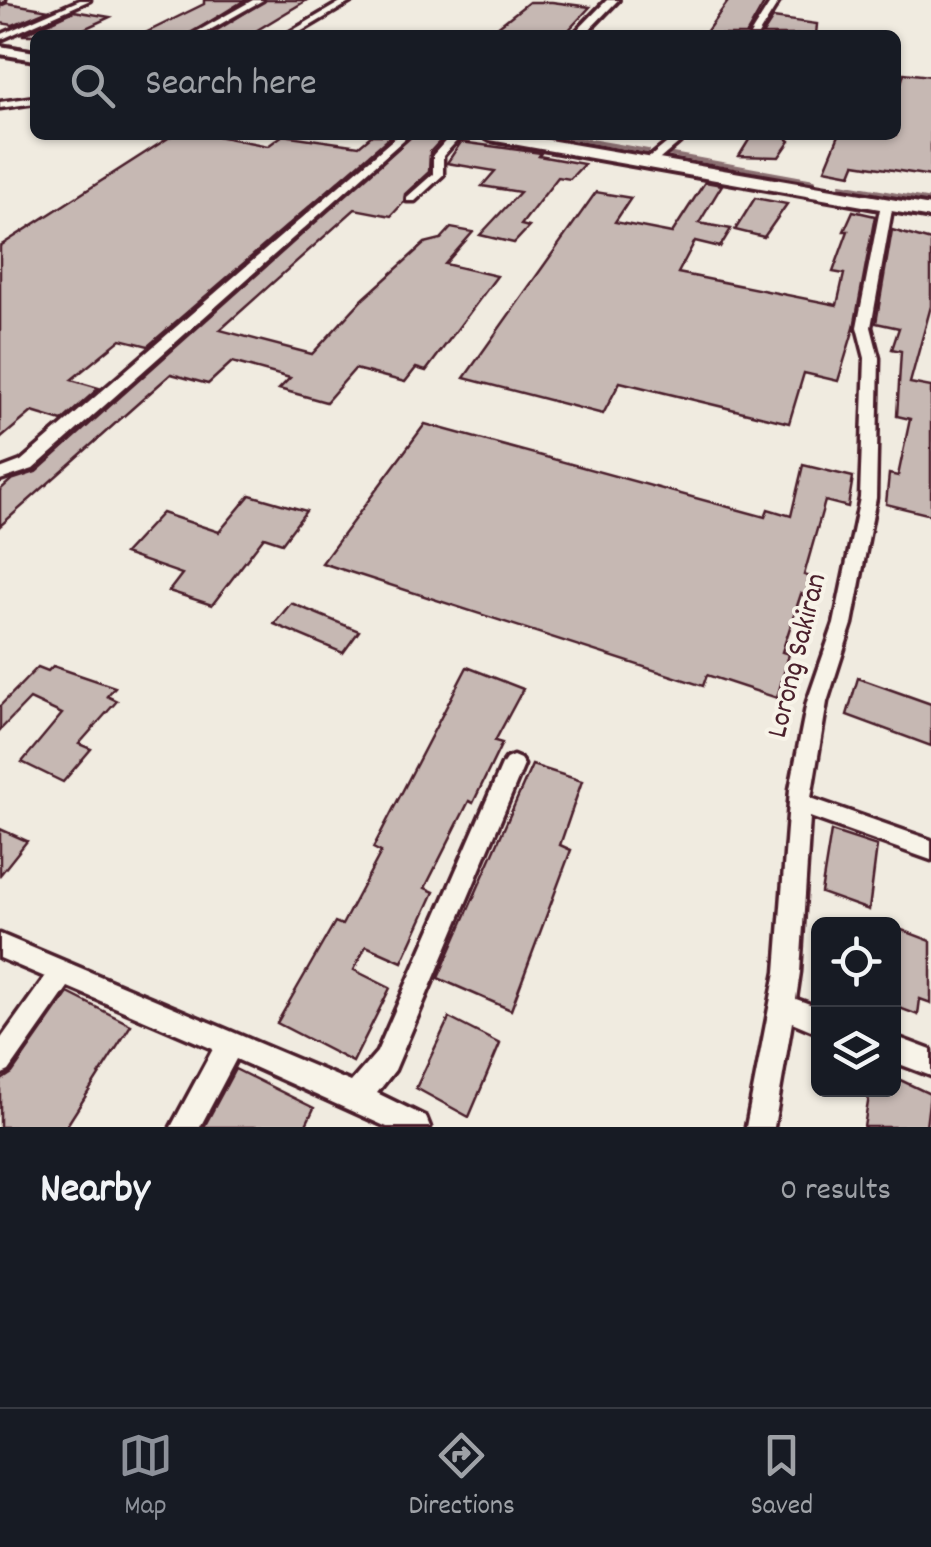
<!DOCTYPE html>
<style>
body{margin:0;font-family:Dekko,sans-serif;background:#242831;color:#f1f3f6}
.controls{position:absolute;right:30px;bottom:30px;display:grid;overflow:hidden;border-radius:15px;box-shadow:0 2px 8px #0004}
.controls button{width:90px;height:90px;display:grid;place-items:center;padding:0;border:0;border-bottom:2px solid #363941;background:#171b24;color:#f1f3f6;font:50px sans-serif}
.list{margin:0;padding:0;list-style:none}
h2{display:flex;justify-content:space-between;align-items:center;height:130px;margin:0;padding:0 40px;font-size:42px}
h2 small{font-size:32px;font-weight:400;color:#9ea1a6}
.icon{flex:none;width:55px;height:55px;fill:none;stroke:currentColor;stroke-width:2;stroke-linecap:round;stroke-linejoin:round}
.map{position:relative;flex:none;width:931px;height:1127px;overflow:hidden}
.search{position:absolute;background:#171b24;box-shadow:0 2px 8px #0004;left:30px;right:30px;top:30px;height:110px;display:flex;align-items:center;gap:25px;box-sizing:border-box;padding:0 35px;border-radius:15px;color:#9ea1a6;font-size:38px}
.sheet{height:280px;background:#171b24}
nav{display:flex;justify-content:space-around;align-items:center;box-sizing:border-box;height:140px;border-top:2px solid #363941;background:#171b24;font-size:28px;color:#9ea1a6}
nav a{display:grid;justify-items:center;gap:5px}
nav .on{color:#8c9099}
.map>svg:first-child{display:block}
</style>
<div class="map">
<svg width="931" height="1127" viewBox="0 0 931 1127">
<rect width="100%" height="100%" fill="#f0ebe0"/>
<filter id="ink" filterUnits="userSpaceOnUse"><feTurbulence type="fractalNoise" baseFrequency=".01" numOctaves="2"/><feDisplacementMap in="SourceGraphic" scale="20" xChannelSelector="R" yChannelSelector="G"/><feConvolveMatrix kernelMatrix="1 2 1 2 8 2 1 2 1" color-interpolation-filters="sRGB"/></filter>
<g filter="url(#ink)">
<g fill="none" stroke-linecap="round" stroke-linejoin="round">
<path stroke="#8b6f72" stroke-width="2.5" d="M0,43L35,49"/>
<g stroke="#8b6f72" stroke-width="4">
<path d="M555,135L648,151"/>
<path d="M667,154L814,181"/>
<path d="M841,185L931,201"/>
</g>
</g>
<g fill="#c6b8b3" stroke="#4a1f2b" stroke-width="2.5">
<path d="M204,0H245L188,35H141L204,4Z"/>
<path d="M266,0H307L249,35H209Z"/>
<path d="M729,0H766L746,35H704Z"/>
<path d="M529,2H552L590,7L564,35H487Z"/>
<path d="M7,3L49,10L51,9L13,25L0,23V6Z"/>
<path d="M74,11L110,17L71,35H22Z"/>
<path d="M773,18L817,24L816,35H762Z"/>
<path d="M904,73L931,76V176L855,164L851,174L825,169L839,135H896V101Z"/>
<path d="M173,135H212L268,146L283,135L359,146L372,135H392L148,346L121,339L71,380L99,388L62,421L32,412L0,439V246Z"/>
<path d="M752,135H783L790,141L779,157L739,156Z"/>
<path d="M412,136L442,139L430,152L429,172L405,194L404,202L391,216L355,209L220,330L312,354L361,301L425,243L441,239L451,228L473,232L445,264L497,276L426,371L416,368L405,382L355,369L326,402L279,389L290,378L232,362L208,384L171,374L0,526V490L11,480L36,472Z"/>
<path d="M461,142L541,153L539,156L584,164L570,179L558,177L521,225L529,227L514,243L480,235L520,192L482,186L495,171L447,163Z"/>
<path d="M705,182L722,185L699,223L731,229L720,247L695,241L678,273L837,305L844,274L833,272L848,231H844L853,211L875,216L854,328L838,381L804,373L789,423L620,382L603,414L464,378L596,192L631,198L615,222L672,233Z"/>
<path d="M755,198L787,204L764,237L735,230Z"/>
<path d="M892,230L931,241V306L910,383L931,387V515L886,504L889,474L898,476L910,419L897,416L901,351L892,349L899,328L876,323Z"/>
<path d="M425,424L765,517L768,509L791,516L803,465L853,477L848,507L825,501L804,575L811,577L806,596L801,594L782,652L789,654L777,698L707,675L703,686L322,563Z"/>
<path d="M250,495L306,511L282,543L264,537L212,605L169,591L182,574L124,554L162,513L219,532Z"/>
<path d="M291,603L359,631L343,653L274,624Z"/>
<path d="M53,666L115,687L107,696L117,701L79,744L91,749L63,782L22,762L62,714L30,699L0,730V706L38,667L48,671Z"/>
<path d="M467,667L523,689L495,741L502,743L473,803L469,801L425,888L434,892L402,962L366,946L354,970L390,988L353,1062L277,1023L335,922L342,925L381,852L373,848Z"/>
<path d="M858,678L931,704V746L847,715Z"/>
<path d="M532,765L582,781L560,845L571,850L511,1010L438,978Z"/>
<path d="M0,829L27,841L0,875Z"/>
<path d="M831,831L877,846L869,910L821,893Z"/>
<path d="M894,927L931,941V1003L920,999L918,1015L894,1006Z"/>
<path d="M68,993L131,1025L66,1127H0V1081L12,1073Z"/>
<path d="M449,1018L500,1044L469,1117L416,1088Z"/>
<path d="M235,1069L314,1108L305,1127H204Z"/>
<path d="M894,1077L930,1094L926,1127H864L870,1090H894Z"/>
</g>
<g fill="none" stroke-linecap="round" stroke-linejoin="round">
<defs>
<g id="minor">
<path d="M0,0H5L1,2Z"/>
<path d="M80,0H90L0,40V35Z"/>
<path d="M253,0H263L201,35H191Z"/>
<path d="M344,0H354L295,35H285Z"/>
<path d="M772,0H780L758,35H750Z"/>
<path d="M35,97V103L0,108V102Z"/>
<path d="M398,135H409L33,469L0,480V469L21,461Z"/>
<path d="M451,135H462L443,156V175L415,201H407V197L433,174V155Z"/>
<path d="M677,135H688L653,165H645V161Z"/>
<path d="M887,201L893,204L871,327L879,358L876,498L852,624L827,702L811,798L931,840V860L810,817L800,972L796,999L818,1007V1033L792,1022L774,1127H746L776,972L790,789L807,702L834,624L860,498L865,358L857,327L881,204Z"/>
<path d="M513,756L520,759L524,765L395,1070L377,1093L426,1117L430,1127H387L236,1059L200,1127H171L213,1049L68,987L9,1071L0,1075V1040L45,977L0,958V934L351,1082L377,1052L502,765L506,759Z"/>
<path d="M894,1036L931,1050V1076L894,1062Z"/>
</g>
<path id="tertiary" d="M607,0H618L584,35H573Z"/>
<g id="trunk">
<path d="M0,46L35,52V60L0,54Z"/>
<path d="M481,135H520L931,206V218L490,140Z"/>
</g>
</defs>
<use href="#minor" stroke="#4a1f2b" stroke-width="7"/>
<use href="#tertiary" stroke="#4a1f2b" stroke-width="8"/>
<use href="#trunk" stroke="#4a1f2b" stroke-width="8"/>
<use href="#minor" fill="#f7f3e8" fill-rule="evenodd"/>
<use href="#tertiary" fill="#f7f3e8" fill-rule="evenodd"/>
<use href="#trunk" fill="#f7f3e8" fill-rule="evenodd"/>
</g>
</g>
<g text-anchor="middle" dominant-baseline="central" stroke-width="8" stroke-linejoin="round" paint-order="stroke">
<g font-size="30" fill="#4a1f2b" stroke="#f7f3e8">
<text transform="translate(799 656) rotate(-76)">Lorong Sakiran</text>
</g>
</g>
</svg>
<div class="controls">
<button><svg class="icon" aria-label="locate" viewBox="0 0 24 24"><circle cx="12" cy="12" r="6"/><path d="M12 2v4M12 18v4M2 12h4M18 12h4"/></svg></button>
<button><svg class="icon" aria-label="layers" viewBox="0 0 24 24"><path d="M12 4l9 5-9 5-9-5zM3 14l9 5 9-5"/></svg></button>
</div>
<div class="search"><svg class="icon" aria-label="search" viewBox="0 0 24 24"><circle cx="10" cy="10" r="6"/><path d="M15 15l6 6"/></svg>Search here</div>
</div>
<section class="sheet">
<h2>Nearby<small>0 results</small></h2>
<ul class="list">
</ul>
</section>
<nav>
<a class="on"><svg class="icon" aria-label="map" viewBox="0 0 24 24"><path d="M3 6l6-2 6 2 6-2v14l-6 2-6-2-6 2zM9 4v14M15 6v14"/></svg>Map</a>
<a><svg class="icon" aria-label="directions" viewBox="0 0 24 24"><path d="M12 3l9 9-9 9-9-9zM9 14v-3h6M13 9l2 2-2 2"/></svg>Directions</a>
<a><svg class="icon" aria-label="saved" viewBox="0 0 24 24"><path d="M7 4h10v16l-5-4-5 4z"/></svg>Saved</a>
</nav>
